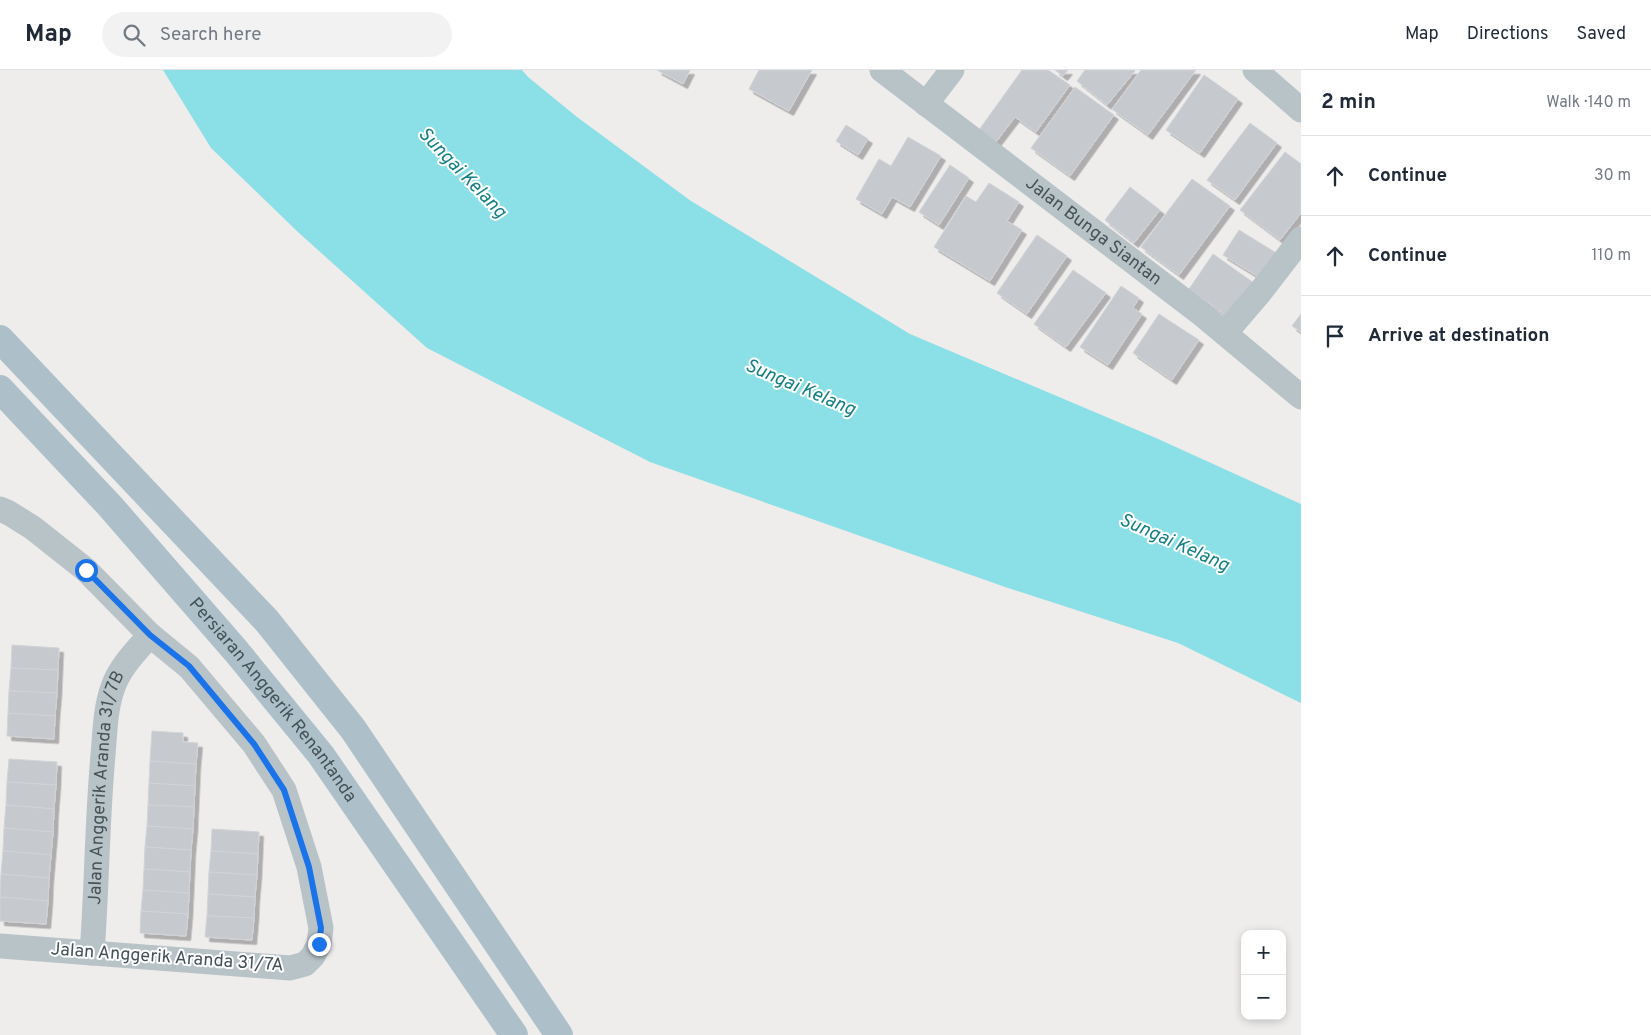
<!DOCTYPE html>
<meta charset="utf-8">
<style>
body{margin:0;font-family:Overpass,sans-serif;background:#f2f2f3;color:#1f2937}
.controls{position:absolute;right:15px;bottom:15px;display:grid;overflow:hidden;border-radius:10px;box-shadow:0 2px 8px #0003}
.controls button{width:45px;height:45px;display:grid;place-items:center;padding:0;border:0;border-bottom:1px solid #e0e1e3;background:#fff;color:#1f2937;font:25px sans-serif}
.stop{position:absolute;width:15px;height:15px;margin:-11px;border:4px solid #1a73e8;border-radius:50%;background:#fff}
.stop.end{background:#1a73e8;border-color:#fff;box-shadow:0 1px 5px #0008}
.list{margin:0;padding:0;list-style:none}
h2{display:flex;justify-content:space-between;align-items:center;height:65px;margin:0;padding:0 20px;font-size:21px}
h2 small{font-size:16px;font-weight:400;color:#747a83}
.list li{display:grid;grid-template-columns:32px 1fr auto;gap:15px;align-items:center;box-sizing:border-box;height:80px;padding:0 20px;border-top:1px solid #e0e1e3}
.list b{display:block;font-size:19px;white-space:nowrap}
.list em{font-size:16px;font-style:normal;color:#747a83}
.icon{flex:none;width:28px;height:28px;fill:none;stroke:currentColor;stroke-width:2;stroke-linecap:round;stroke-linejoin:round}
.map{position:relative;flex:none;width:1301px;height:965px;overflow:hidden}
header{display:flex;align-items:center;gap:30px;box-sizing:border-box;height:70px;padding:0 25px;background:#fff;border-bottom:1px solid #e0e1e3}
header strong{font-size:24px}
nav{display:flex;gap:28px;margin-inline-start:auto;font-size:18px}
.search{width:350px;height:45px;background:#f2f2f3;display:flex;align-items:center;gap:12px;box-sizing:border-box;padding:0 18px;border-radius:28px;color:#747a83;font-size:19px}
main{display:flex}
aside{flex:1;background:#fff}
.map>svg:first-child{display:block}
</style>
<header>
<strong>Map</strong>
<div class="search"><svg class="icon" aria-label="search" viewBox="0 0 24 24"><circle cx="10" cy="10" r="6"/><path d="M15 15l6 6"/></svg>Search here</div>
<nav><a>Map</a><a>Directions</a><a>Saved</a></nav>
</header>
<main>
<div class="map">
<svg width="1301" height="965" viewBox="0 0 1301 965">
<defs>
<filter id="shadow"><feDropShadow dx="4.5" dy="4.5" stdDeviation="0" flood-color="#0004"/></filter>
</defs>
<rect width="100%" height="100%" fill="#efecec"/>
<path fill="#8ae0e6" d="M163,0H522L528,7L577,47L691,131L910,264L1156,368L1301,434V633L1178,573L1008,518L650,392L427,278L299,163L211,78Z"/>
<g fill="#c6cacf" stroke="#d0d3d7" filter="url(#shadow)">
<path d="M657,0H690L683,14Z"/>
<path d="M759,0H812L789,41L749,19Z"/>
<path d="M1022,0H1048L1070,15L1036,62L1015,47L996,72L979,60Z"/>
<path d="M1055,0H1068L1063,6Z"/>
<path d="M1085,0H1134L1135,1L1107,35L1077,11Z"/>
<path d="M1141,0H1196L1148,65L1112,39Z"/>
<path d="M1204,5L1238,29L1200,83L1166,60Z"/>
<path d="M1075,17L1114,45L1070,106L1031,78Z"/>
<path d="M1250,53L1277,73L1235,130L1207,110Z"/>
<path d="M846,55L868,69L858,85L836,71Z"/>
<path d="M908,67L941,86L910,137L892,127L882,144L856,129L879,89L891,96Z"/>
<path d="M1285,82L1301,94V143L1280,170L1240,140Z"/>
<path d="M950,95L969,108L939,155L919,142Z"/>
<path d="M1192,109L1230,136L1179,205L1141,177Z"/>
<path d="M989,113L1019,132L1007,151L1022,160L990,211L934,177L966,126L976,132Z"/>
<path d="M1130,117L1160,140L1134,173L1105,150Z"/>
<path d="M1239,160L1278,184L1262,209L1223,185Z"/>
<path d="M1037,165L1067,186L1027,244L997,223Z"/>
<path d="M1213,184L1254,213L1230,248L1189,219Z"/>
<path d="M1073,200L1106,223L1066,277L1034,254Z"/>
<path d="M1121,216L1139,228L1133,238L1142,244L1108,295L1080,277Z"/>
<path d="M1159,244L1199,270L1172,310L1133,283Z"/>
<path d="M1301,244V262L1292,256Z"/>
<path d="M12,575L59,578L58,600L11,598Z"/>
<path d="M11,598L58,600L57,623L9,621Z"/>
<path d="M9,621L57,623L55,646L8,643Z"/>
<path d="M8,643L55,646L54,669L7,666Z"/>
<path d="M152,661L183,663V672L198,673L196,694L150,691Z"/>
<path d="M9,689L57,692L56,715L7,712Z"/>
<path d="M150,691L196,694L195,716L149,713Z"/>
<path d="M7,712L56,715L54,739L6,735Z"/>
<path d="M149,713L195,716L194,737L148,735Z"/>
<path d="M6,735L54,739L53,762L4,758Z"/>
<path d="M148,735L194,737L193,759L147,756Z"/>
<path d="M147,756L193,759L191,780L145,777Z"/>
<path d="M4,758L53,762L51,785L3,781Z"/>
<path d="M212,759L259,762L258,784L211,781Z"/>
<path d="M145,777L191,780L190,802L144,799Z"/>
<path d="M3,781L51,785L49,808L1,804Z"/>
<path d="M211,781L258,784L257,805L209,802Z"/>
<path d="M144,799L190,802L189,823L143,820Z"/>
<path d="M209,802L257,805L255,827L208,824Z"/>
<path d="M1,804L49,808L48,831L0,827Z"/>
<path d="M143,820L189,823L188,844L141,841Z"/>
<path d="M208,824L255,827L254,848L207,846Z"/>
<path d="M0,827L48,831L46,854L0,851Z"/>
<path d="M141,841L188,844L186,866L140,863Z"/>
<path d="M207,846L254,848L252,870L205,867Z"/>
</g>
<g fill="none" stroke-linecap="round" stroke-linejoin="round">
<g stroke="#b8c3c8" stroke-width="25">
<path id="s1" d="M882,0L1199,242L1301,327"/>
<path d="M1255,0L1301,40"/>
<path d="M926,34L952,0"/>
<path d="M1225,263L1261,221L1301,169"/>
<path d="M0,439L9,443L33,458L86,500L150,565L189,597L254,674L284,720L309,797L321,858L319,874L313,886L305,894L290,898L0,876"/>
<path id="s2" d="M92,883C97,817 97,751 103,685C105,663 105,639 113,617C120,597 136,581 150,565"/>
</g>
<g stroke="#adc0ca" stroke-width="28">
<path d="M0,269L267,551L353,659L559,965"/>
<path id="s3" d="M0,319L110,436L236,581L321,685L514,965"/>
</g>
</g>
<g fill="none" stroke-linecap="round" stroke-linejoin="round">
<path stroke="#1a73e8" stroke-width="6" d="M86,500L150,565L189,596L254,674L284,720L309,797L321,858L319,874"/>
</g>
<g text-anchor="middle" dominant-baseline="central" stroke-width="4" stroke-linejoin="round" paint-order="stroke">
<g font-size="18" fill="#455258" stroke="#fff">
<text stroke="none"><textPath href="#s1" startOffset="266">Jalan Bunga Siantan</textPath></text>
<text stroke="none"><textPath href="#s3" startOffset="414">Persiaran Anggerik Renantanda</textPath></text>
<text stroke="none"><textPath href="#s2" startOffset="166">Jalan Anggerik Aranda 31/7B</textPath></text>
<text transform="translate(167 888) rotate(4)">Jalan Anggerik Aranda 31/7A</text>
</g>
<g font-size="19" font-style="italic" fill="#138088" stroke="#fff">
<text transform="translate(462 103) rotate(46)">Sungai Kelang</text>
<text transform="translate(800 318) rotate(23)">Sungai Kelang</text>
<text transform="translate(1174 473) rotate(24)">Sungai Kelang</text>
</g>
</g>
</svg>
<div class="controls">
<button>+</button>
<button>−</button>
</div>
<div class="stop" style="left:86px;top:500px"></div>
<div class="stop end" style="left:319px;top:874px"></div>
</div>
<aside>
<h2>2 min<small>Walk · 140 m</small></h2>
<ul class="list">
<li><svg class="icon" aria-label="ahead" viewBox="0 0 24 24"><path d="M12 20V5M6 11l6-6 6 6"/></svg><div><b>Continue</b></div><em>30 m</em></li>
<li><svg class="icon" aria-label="ahead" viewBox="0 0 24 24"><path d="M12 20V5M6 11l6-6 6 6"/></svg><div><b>Continue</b></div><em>110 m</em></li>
<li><svg class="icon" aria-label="arrive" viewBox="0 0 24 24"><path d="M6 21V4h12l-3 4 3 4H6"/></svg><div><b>Arrive at destination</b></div></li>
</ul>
</aside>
</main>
